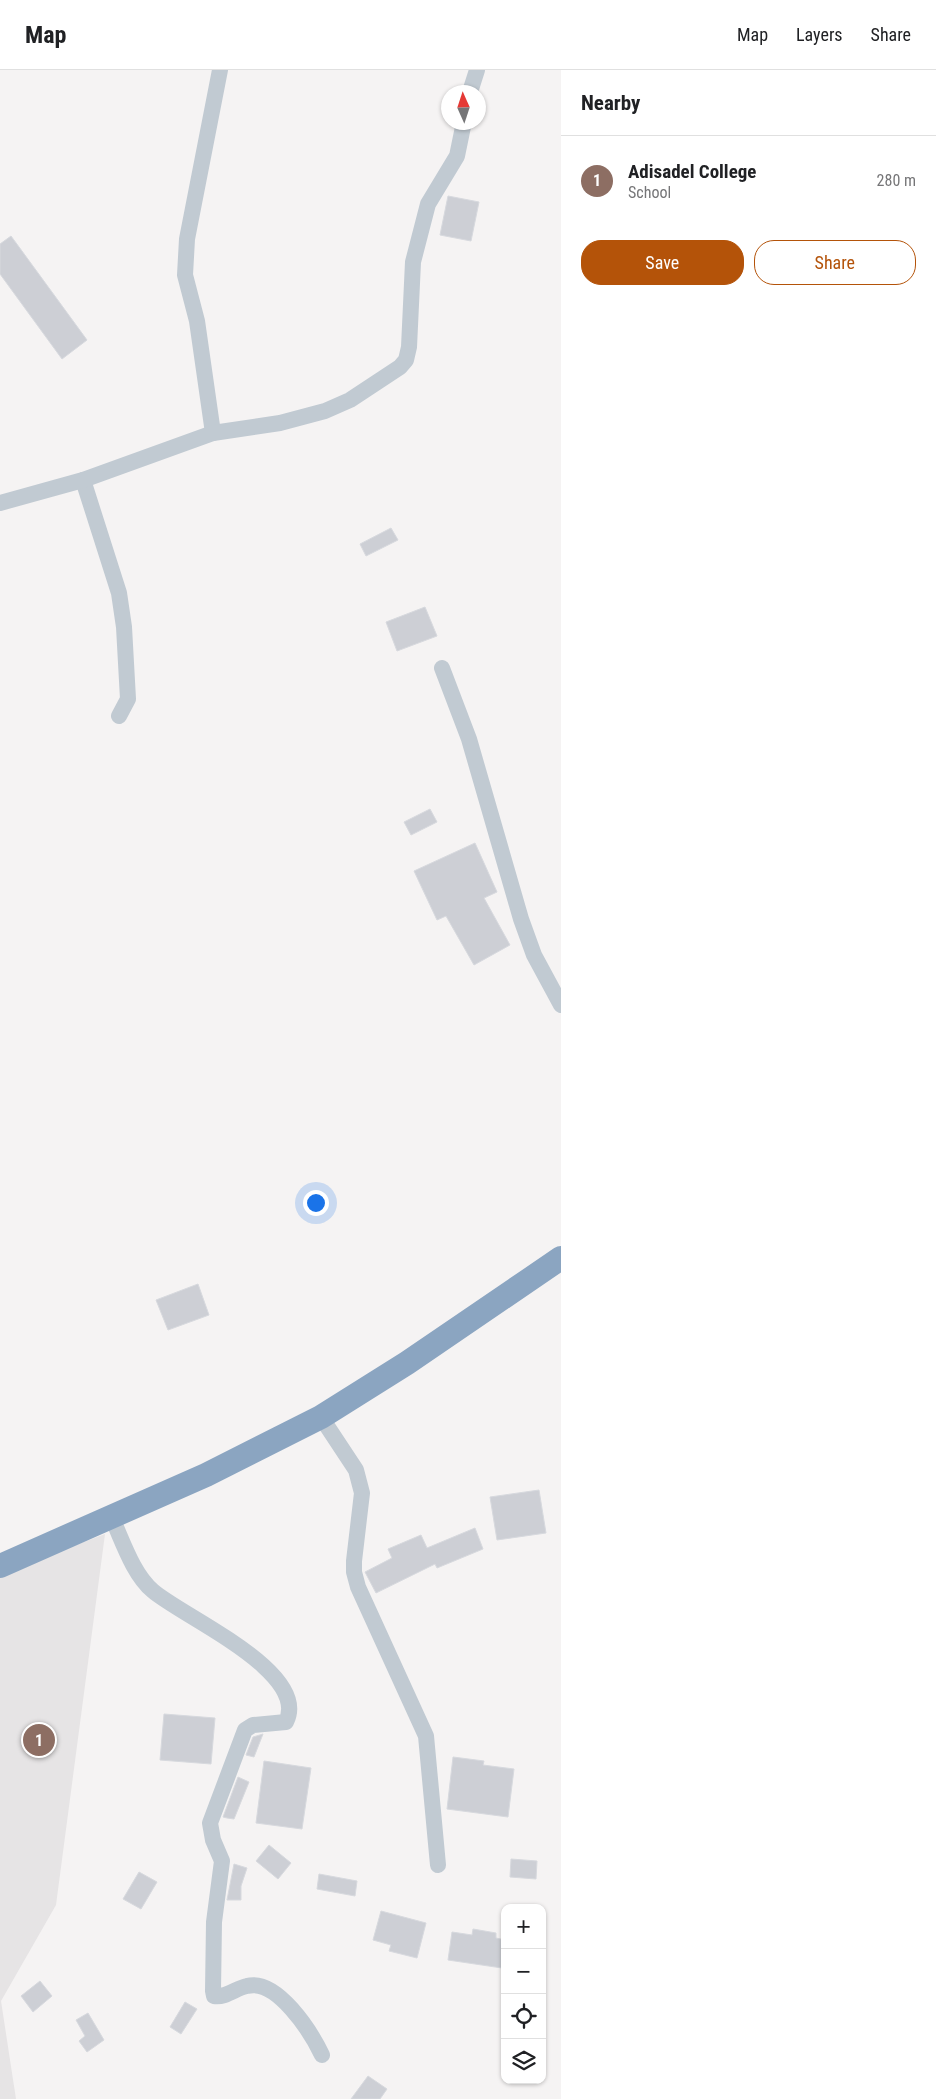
<!DOCTYPE html>
<meta charset="utf-8">
<style>
body{margin:0;font-family:"Roboto Condensed",sans-serif;background:#f2f2f2;color:#202124}
.controls{position:absolute;right:15px;bottom:15px;display:grid;overflow:hidden;border-radius:10px;box-shadow:0 1px 4px #0004}
.controls button{width:45px;height:45px;display:grid;place-items:center;padding:0;border:0;border-bottom:1px solid #e0e0e0;background:#fff;color:#202124;font:25px sans-serif}
.compass{position:absolute;left:441px;top:15px;width:45px;height:45px;border-radius:50%;background:#fff;box-shadow:0 1px 4px #0004;rotate:357deg}
.you{position:absolute;left:315px;top:1132px;width:18px;height:18px;margin:-12px;border:4px solid #fff;border-radius:50%;background:#1a73e8;box-shadow:0 0 0 8px #1a73e833}
.badge{display:grid;place-items:center;width:32px;height:32px;border-radius:50%;background:#b45309;color:#fff;font-size:16px;font-weight:700}
.pin{position:absolute;translate:-50% -50%;border:2px solid #fff;box-shadow:0 1px 5px #0006}
.list{margin:0;padding:0;list-style:none}
h2{display:flex;justify-content:space-between;align-items:center;height:65px;margin:0;padding:0 20px;font-size:21px}
h2 small{font-size:16px;font-weight:400;color:#757577}
.list li{display:grid;grid-template-columns:32px 1fr auto;gap:15px;align-items:center;box-sizing:border-box;height:90px;padding:0 20px;border-top:1px solid #e0e0e0}
.list b{display:block;font-size:19px;white-space:nowrap}
.list p{margin:0;font-size:16px;white-space:nowrap;color:#757577}
.list em{font-size:16px;font-style:normal;color:#757577}
.actions{display:flex;gap:10px;padding:15px 20px}
.actions a{flex:1;padding:11px 0;border:1px solid #b45309;border-radius:20px;text-align:center;font-size:18px;color:#b45309}
.actions .main{background:#b45309;color:#fff}
.icon{flex:none;width:28px;height:28px;fill:none;stroke:currentColor;stroke-width:2;stroke-linecap:round;stroke-linejoin:round}
.map{position:relative;flex:none;width:561px;height:2029px;overflow:hidden}
header{display:flex;align-items:center;gap:30px;box-sizing:border-box;height:70px;padding:0 25px;background:#fff;border-bottom:1px solid #e0e0e0}
header strong{font-size:24px}
nav{display:flex;gap:28px;margin-inline-start:auto;font-size:18px}
main{display:flex}
aside{flex:1;background:#fff}
.map>svg:first-child{display:block}
</style>
<header>
<strong>Map</strong>
<nav><a>Map</a><a>Layers</a><a>Share</a></nav>
</header>
<main>
<div class="map">
<svg width="561" height="2029" viewBox="0 0 561 2029">
<rect width="100%" height="100%" fill="#f5f3f3"/>
<path fill="#e6e4e5" d="M105,1464L56,1835L1,1931L16,2029H0V1504Z"/>
<g fill="#cdcfd5" stroke="#d7d9de">
<path d="M448,126L479,132L471,171L440,165Z"/>
<path d="M11,166L87,270L62,289L0,204V174Z"/>
<path d="M391,458L398,470L366,486L360,474Z"/>
<path d="M425,537L437,566L397,581L386,552Z"/>
<path d="M430,739L437,752L411,765L404,752Z"/>
<path d="M475,773L497,822L484,828L510,875L474,895L446,846L437,850L414,801Z"/>
<path d="M198,1214L209,1245L168,1260L156,1230Z"/>
<path d="M539,1420L546,1463L497,1470L490,1427Z"/>
<path d="M475,1458L483,1479L437,1498L435,1494L376,1523L365,1502L392,1488L388,1479L421,1465L427,1478Z"/>
<path d="M164,1644L215,1648L211,1694L160,1690Z"/>
<path d="M263,1664L254,1687L246,1685L253,1667Z"/>
<path d="M453,1687L484,1691L483,1695L514,1699L508,1747L447,1739Z"/>
<path d="M264,1691L311,1698L302,1759L256,1753Z"/>
<path d="M238,1707L249,1712L234,1749L227,1748L223,1747Z"/>
<path d="M269,1775L291,1793L278,1809L256,1791Z"/>
<path d="M511,1789L537,1791L536,1809L510,1807Z"/>
<path d="M234,1794L247,1798L241,1816V1830H227Z"/>
<path d="M139,1802L157,1812L141,1839L123,1829Z"/>
<path d="M319,1804L357,1811L355,1826L317,1819Z"/>
<path d="M381,1841L426,1853L417,1888L389,1881L391,1875L373,1870Z"/>
<path d="M473,1859L496,1863V1868L505,1870L502,1898L448,1890L452,1862L472,1865Z"/>
<path d="M40,1911L52,1926L33,1942L21,1926Z"/>
<path d="M185,1932L197,1939L181,1964L170,1957Z"/>
<path d="M88,1943L104,1970L87,1982L79,1971L85,1966L76,1950Z"/>
<path d="M368,2006L387,2019L380,2029H351Z"/>
</g>
<g fill="none" stroke-linecap="round" stroke-linejoin="round">
<g stroke="#c1cad2" stroke-width="16">
<path d="M470,22L477,0"/>
<path d="M213,363L197,251L185,205L187,169L220,0"/>
<path d="M83,410L119,523L124,557L128,629L119,646"/>
<path d="M0,433L83,410L213,363L280,353L325,341L350,330L400,297L406,290L409,277L413,192L428,134L457,86L464,52"/>
<path d="M442,598L469,669L521,849L534,885L561,935"/>
<path d="M321,1347L356,1400L362,1423L354,1491V1502L358,1517L426,1666L438,1795"/>
<path d="M112,1448C123,1472 133,1504 153,1521C183,1547 311,1602 286,1652L253,1655L245,1660L210,1753L213,1770L222,1791L214,1852L213,1921L214,1926C226,1928 236,1918 247,1916C277,1908 311,1962 322,1985"/>
</g>
<path stroke="#8ba5c1" stroke-width="24" d="M0,1496L206,1405L321,1347L407,1293L561,1188"/>
</g>
</svg>
<div class="controls">
<button>+</button>
<button>−</button>
<button><svg class="icon" aria-label="locate" viewBox="0 0 24 24"><circle cx="12" cy="12" r="6"/><path d="M12 2v4M12 18v4M2 12h4M18 12h4"/></svg></button>
<button><svg class="icon" aria-label="layers" viewBox="0 0 24 24"><path d="M12 4l9 5-9 5-9-5zM3 14l9 5 9-5"/></svg></button>
</div>
<svg class="compass" viewBox="-18 -18 36 36"><path d="M0-13l5 13h-10z" fill="#e53935"/><path d="M0 13l5-13h-10z" fill="#757577"/></svg>
<div class="you"></div>
<div class="pin badge" style="left:39px;top:1670px;background:#8d6e63">1</div>
</div>
<aside>
<h2>Nearby<small></small></h2>
<ul class="list">
<li><span class="badge" style="background:#8d6e63">1</span><div><b>Adisadel College</b><p>School</p></div><em>280 m</em></li>
</ul>
<div class="actions"><a class="main">Save</a><a>Share</a></div>
</aside>
</main>
